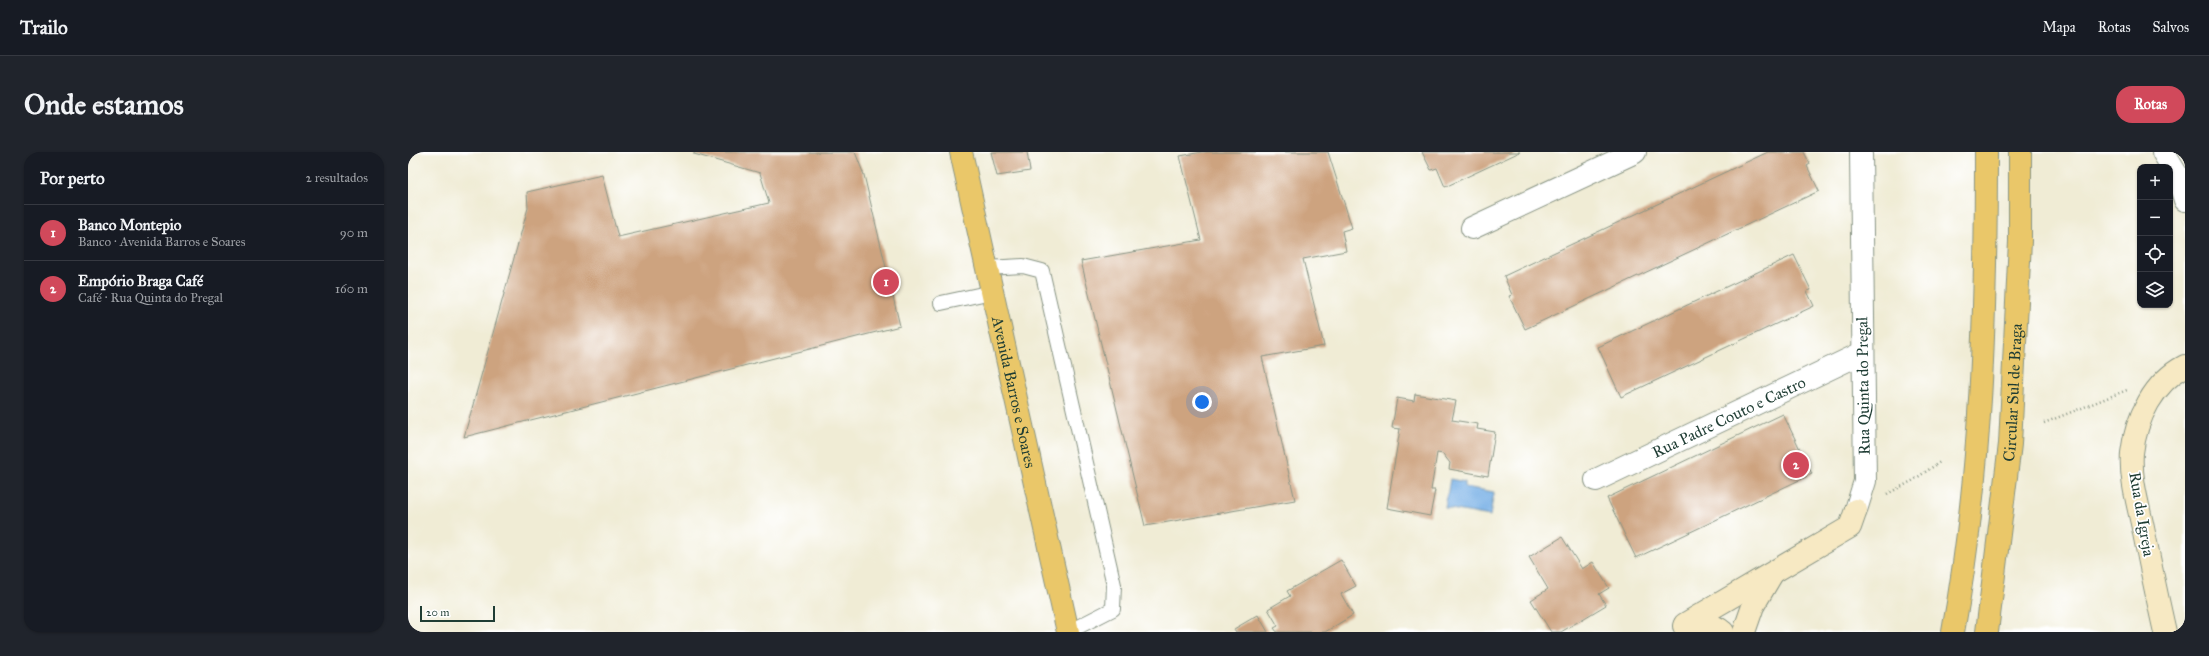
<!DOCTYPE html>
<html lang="pt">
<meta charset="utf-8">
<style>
body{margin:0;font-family:"IM FELL Great Primer",serif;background:#20242c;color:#f1f3f6}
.controls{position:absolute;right:12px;top:12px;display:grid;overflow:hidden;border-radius:8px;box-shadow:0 1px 3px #0004}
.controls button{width:36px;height:36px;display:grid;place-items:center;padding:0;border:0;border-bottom:1px solid #363941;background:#171b24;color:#f1f3f6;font:20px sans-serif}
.scale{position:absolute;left:12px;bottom:10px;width:75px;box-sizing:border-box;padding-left:4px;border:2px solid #1f3d34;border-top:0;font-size:11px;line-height:14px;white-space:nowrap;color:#1f3d34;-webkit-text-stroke:3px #fff;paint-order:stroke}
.you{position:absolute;left:794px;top:250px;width:14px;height:14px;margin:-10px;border:3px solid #fff;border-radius:50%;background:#1a73e8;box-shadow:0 0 0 6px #1a73e833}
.badge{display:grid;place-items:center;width:26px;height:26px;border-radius:50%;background:#d1495b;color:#fff;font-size:13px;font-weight:700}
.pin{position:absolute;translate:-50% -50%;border:2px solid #fff;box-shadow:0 1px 4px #0006}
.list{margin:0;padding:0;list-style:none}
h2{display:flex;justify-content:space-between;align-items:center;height:52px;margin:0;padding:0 16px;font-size:17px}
h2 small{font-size:13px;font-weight:400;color:#9ea1a6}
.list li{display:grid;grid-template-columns:26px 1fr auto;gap:12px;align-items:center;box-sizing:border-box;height:56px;padding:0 16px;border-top:1px solid #363941}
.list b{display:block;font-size:15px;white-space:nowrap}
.list p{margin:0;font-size:13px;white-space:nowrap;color:#9ea1a6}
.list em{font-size:13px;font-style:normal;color:#9ea1a6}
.icon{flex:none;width:22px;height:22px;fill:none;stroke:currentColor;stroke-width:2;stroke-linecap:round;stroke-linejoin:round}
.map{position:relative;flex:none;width:1777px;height:480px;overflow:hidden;border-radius:16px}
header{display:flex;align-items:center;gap:24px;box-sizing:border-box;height:56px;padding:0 20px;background:#171b24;border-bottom:1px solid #363941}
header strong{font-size:19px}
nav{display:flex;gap:22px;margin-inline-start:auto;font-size:14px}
.intro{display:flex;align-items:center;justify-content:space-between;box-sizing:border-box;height:96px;padding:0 24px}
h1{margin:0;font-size:28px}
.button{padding:10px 18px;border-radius:16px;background:#d1495b;color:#fff;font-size:14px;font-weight:700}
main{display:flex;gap:24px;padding:0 24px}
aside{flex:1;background:#171b24;border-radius:16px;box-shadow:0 1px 3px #0004}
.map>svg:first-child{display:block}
</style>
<header>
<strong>Trailo</strong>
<nav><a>Mapa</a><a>Rotas</a><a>Salvos</a></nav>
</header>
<div class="intro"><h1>Onde estamos</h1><a class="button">Rotas</a></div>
<main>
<aside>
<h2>Por perto<small>2 resultados</small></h2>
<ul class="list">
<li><span class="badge">1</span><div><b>Banco Montepio</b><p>Banco · Avenida Barros e Soares</p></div><em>90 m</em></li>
<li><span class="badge">2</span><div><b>Empório Braga Café</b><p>Café · Rua Quinta do Pregal</p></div><em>160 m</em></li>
</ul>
</aside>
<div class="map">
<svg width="1777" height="480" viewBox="0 0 1777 480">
<rect width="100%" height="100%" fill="#fff"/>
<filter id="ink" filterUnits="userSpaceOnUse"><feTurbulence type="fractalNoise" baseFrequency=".025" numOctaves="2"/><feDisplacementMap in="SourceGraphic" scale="8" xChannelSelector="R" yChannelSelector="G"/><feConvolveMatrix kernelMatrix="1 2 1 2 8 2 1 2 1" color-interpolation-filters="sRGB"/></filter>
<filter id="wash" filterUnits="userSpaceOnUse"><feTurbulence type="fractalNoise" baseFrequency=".012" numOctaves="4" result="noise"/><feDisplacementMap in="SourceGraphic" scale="16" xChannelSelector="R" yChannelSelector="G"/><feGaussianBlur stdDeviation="0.9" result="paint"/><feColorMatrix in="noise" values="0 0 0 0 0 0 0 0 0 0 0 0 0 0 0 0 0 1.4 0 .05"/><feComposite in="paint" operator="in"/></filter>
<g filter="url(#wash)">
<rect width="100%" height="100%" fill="#f0ecd5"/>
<path fill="#74aee5" stroke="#4a768c" d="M1042,327L1057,330V335L1086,340L1082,364L1037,356Z"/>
<g id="blocks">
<g fill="#cda37f">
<path d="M286,0H447L456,23L492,174L56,285L120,56L119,40L194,23L210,85L361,51L352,21L286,2Z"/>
<path d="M583,0H619L622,19L589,24Z"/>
<path d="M794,0H920L944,76L934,79L938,99L895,107L916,194L854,205L887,348L737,374L673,109L793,88L772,4Z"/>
<path d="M1014,0H1112L1037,35L1029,16L1023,18Z"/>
<path d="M1360,0H1396L1402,12L1399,14L1411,39L1117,177L1101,144L1104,143L1096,124Z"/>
<path d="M1386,103L1403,138L1399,139L1406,154L1213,245L1190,195Z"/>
<path d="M1007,242L1048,249L1044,268L1070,272L1069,277L1087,280L1080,324L1041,317L1042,311L1035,302L1029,301L1023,338H1027L1022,364L979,356L992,277L984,276L989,246L1006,249Z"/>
<path d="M1375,262L1404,322L1228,406L1199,346Z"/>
<path d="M1154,385L1174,417L1185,410L1201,436L1191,442L1198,453L1153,480H1143L1123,448L1140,437L1121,405Z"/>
<path d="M933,408L948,434L933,442L945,463L917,480H869L866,476L870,474L860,457L882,444L879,439Z"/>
<path d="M850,463L860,480H828L826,477Z"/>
</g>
</g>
</g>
<g filter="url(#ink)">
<use href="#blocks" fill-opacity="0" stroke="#889484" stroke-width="1"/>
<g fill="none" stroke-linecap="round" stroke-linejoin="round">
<defs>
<g id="lane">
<path d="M579,116L615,114L634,119L706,433L705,457L660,480"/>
<path d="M533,151L584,140"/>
</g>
<g id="street">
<path d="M1755,0L1769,23L1777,48"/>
<path d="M1064,76L1227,0"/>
<path id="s1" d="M1188,328L1454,201"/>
<path d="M1448,358L1457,329L1453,0"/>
</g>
<g id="secondary">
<path d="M1277,472L1442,375L1448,358"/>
<path d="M1276,474C1288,468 1305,471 1315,480"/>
<path d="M1336,480L1345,454L1364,422"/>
<path d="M1757,480C1749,445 1742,411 1735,376C1730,352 1722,326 1724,301C1728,266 1746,230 1777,214"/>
</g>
<g id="primary">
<path id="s2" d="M553,0L660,480"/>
</g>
<g id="highway">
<path d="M1545,480C1574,322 1578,160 1578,0"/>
<path id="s3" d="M1579,480L1602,292L1612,89V0"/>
</g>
</defs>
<use href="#lane" stroke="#889484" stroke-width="16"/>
<use href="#street" stroke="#889484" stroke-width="24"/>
<use href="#secondary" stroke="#889484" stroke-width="24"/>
<use href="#primary" stroke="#889484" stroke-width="24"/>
<use href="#highway" stroke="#889484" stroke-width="24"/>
<g stroke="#889484" stroke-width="2.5" stroke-dasharray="1 3" stroke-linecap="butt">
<path d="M1636,271L1719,238"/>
<path d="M1479,342L1504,329L1532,310"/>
</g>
<use href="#lane" stroke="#fff" stroke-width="14"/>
<use href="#street" stroke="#fff" stroke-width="22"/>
<use href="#secondary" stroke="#f7e9c3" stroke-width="22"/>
<use href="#primary" stroke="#eac769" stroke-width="22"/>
<use href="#highway" stroke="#eac769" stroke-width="22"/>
</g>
</g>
<g text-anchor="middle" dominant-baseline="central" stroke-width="3.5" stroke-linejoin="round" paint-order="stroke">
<g font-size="16" fill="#1f3d34" stroke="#fff">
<text transform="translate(1455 234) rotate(-91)">Rua Quinta do Pregal</text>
<text stroke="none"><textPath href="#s2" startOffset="246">Avenida Barros e Soares</textPath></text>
<text stroke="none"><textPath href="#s3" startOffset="241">Circular Sul de Braga</textPath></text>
<text stroke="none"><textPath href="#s1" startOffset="147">Rua Padre Couto e Castro</textPath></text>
<text transform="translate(1734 362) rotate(80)">Rua da Igreja</text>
</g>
</g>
</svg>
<div class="controls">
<button>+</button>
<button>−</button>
<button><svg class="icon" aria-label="locate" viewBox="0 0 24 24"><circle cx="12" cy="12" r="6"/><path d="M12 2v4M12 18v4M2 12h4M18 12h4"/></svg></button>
<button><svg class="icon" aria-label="layers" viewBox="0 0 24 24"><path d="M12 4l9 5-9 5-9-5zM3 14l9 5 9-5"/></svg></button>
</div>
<div class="scale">20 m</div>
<div class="you"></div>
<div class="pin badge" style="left:478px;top:130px">1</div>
<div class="pin badge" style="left:1388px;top:313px">2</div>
</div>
</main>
